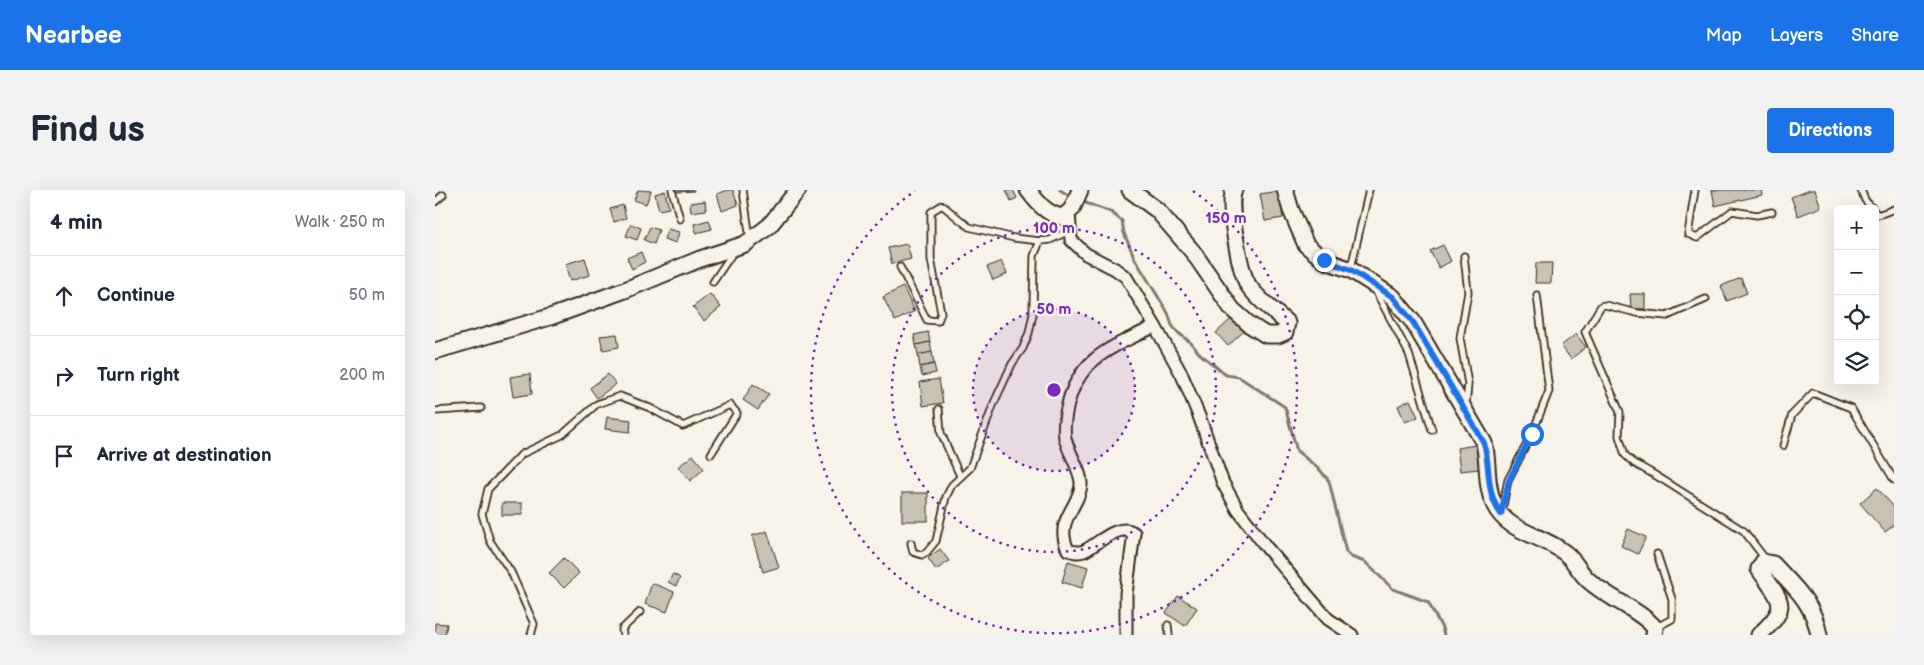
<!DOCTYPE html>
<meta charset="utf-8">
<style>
body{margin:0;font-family:"Balsamiq Sans",sans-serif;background:#f2f2f3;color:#1f2937}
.controls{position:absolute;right:15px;top:15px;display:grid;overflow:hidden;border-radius:5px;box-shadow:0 5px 20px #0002}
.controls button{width:45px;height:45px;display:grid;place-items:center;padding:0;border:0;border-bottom:1px solid #e0e1e3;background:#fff;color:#1f2937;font:25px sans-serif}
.stop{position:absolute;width:15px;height:15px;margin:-11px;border:4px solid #1a73e8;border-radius:50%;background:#fff}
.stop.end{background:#1a73e8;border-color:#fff;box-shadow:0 1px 5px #0008}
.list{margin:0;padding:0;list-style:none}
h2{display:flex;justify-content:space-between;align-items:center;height:65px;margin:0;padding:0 20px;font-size:21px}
h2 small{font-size:16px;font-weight:400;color:#747a83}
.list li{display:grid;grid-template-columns:32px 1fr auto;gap:15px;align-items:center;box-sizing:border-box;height:80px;padding:0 20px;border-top:1px solid #e0e1e3}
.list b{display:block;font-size:19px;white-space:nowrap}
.list em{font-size:16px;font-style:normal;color:#747a83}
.icon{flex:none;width:28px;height:28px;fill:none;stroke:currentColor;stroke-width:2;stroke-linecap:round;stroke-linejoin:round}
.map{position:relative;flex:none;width:1459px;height:445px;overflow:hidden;border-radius:5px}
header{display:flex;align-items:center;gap:30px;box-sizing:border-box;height:70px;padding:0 25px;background:#1a73e8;color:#fff}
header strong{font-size:24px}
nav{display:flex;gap:28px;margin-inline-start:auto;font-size:18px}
.intro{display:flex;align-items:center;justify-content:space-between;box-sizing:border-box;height:120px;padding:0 30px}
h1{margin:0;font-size:35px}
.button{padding:12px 22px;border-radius:5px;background:#1a73e8;color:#fff;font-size:18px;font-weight:700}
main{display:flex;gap:30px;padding:0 30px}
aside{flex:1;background:#fff;border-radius:5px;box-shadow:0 5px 20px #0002}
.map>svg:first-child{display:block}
</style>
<header>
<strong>Nearbee</strong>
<nav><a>Map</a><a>Layers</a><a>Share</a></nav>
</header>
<div class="intro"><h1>Find us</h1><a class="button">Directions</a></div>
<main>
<aside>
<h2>4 min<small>Walk · 250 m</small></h2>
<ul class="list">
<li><svg class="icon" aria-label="ahead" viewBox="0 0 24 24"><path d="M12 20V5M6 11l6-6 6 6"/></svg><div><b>Continue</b></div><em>50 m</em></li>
<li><svg class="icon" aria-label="right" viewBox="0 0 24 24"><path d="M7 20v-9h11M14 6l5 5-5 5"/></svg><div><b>Turn right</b></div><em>200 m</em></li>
<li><svg class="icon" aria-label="arrive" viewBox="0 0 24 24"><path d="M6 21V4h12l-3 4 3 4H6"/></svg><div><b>Arrive at destination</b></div></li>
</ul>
</aside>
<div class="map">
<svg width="1459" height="445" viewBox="0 0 1459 445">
<rect width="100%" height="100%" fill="#f7f3e8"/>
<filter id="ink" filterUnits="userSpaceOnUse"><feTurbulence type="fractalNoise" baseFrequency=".02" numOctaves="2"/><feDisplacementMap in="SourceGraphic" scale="10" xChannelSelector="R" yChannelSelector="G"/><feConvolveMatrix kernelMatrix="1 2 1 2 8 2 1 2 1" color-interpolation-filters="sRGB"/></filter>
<g filter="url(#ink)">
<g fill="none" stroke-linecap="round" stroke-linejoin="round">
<g stroke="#84786c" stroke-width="3">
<path d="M625,0L637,7"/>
<path d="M645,11L676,22L687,31L689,43L700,69L733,123L737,135L741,141L756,153L764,163L791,185L804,187L850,217L862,261L885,280L894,291L911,362L916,367L930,372L958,399L993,412L1007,438L1009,445"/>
</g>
</g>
<g fill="#c8c1b6" stroke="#3b2a1e">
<path d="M203,0L216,1L211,14L199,10Z"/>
<path d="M241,0H259V1L242,2Z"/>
<path d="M293,0H298L303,15L287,21L282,4Z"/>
<path d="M571,0H578L582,8L576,11Z"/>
<path d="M1277,0H1326L1327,5L1280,16Z"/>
<path d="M1375,0H1380L1386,17L1363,26L1356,7Z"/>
<path d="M230,1L234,18L224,20L220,4Z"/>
<path d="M843,1L848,28L830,31L825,4Z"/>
<path d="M270,11L271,20L256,22L255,13Z"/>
<path d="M188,15L191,28L179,32L175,19Z"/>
<path d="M274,30L277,39L261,43L259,34Z"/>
<path d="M196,34L206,38L202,50L191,46Z"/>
<path d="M215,37L224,40L219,54L209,50Z"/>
<path d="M233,39L244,42L241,53L229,49Z"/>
<path d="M472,54L476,69L457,74L453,58Z"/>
<path d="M1008,55L1016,71L1004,78L995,61Z"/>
<path d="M206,62L210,72L197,79L192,68Z"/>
<path d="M150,68L155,85L135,91L130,74Z"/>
<path d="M566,71L572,84L558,90L552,77Z"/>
<path d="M1101,73H1117L1116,93H1100Z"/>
<path d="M1306,88L1312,103L1292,111L1286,96Z"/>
<path d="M468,97L480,121L460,131L448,107Z"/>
<path d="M275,104L286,117L269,131L258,117Z"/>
<path d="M1195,104H1210V119H1196Z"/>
<path d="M797,128L809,141L793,156L781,143Z"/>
<path d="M493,142L495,152L481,155L479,145Z"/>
<path d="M182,144L184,157L168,160L165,146Z"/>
<path d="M1141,144L1151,157L1136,169L1126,156Z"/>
<path d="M495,152L497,162L483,165L481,155Z"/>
<path d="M497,162L499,174L485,177L483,165Z"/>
<path d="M499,174L501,183L487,186L485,177Z"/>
<path d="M95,184L97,204L78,207L75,187Z"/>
<path d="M173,184L181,194L162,208L155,198Z"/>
<path d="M504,189L508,213L488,216L485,192Z"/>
<path d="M318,194L334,204L323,220L308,210Z"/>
<path d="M975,210L983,227L970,232L963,216Z"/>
<path d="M172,227L196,230L195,242L170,239Z"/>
<path d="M1041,255L1044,279L1025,281L1022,258Z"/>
<path d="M258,265L269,279L255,291L243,277Z"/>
<path d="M1442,298L1459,317V335L1450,342L1425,313Z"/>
<rect x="467" y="303" width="26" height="28"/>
<rect x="67" y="313" width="20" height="12"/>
<path d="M1193,339L1211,347L1203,364L1186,356Z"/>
<path d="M332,341L344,377L328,382L317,346Z"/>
<path d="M505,359L514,371L501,380L493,368Z"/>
<path d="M129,368L144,383L129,398L114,383Z"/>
<path d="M633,371L653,377L647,398L627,392Z"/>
<path d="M238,384L245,388L241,396L233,392Z"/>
<path d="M217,393L239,402L232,422L210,414Z"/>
<path d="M743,406L762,418L750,436L731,423Z"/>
<path d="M0,433L12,434L10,445H0Z"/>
</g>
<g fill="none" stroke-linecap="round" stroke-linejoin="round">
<defs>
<g id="lane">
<path d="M237,0L245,29"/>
<path d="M308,0L315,49"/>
<path d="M1260,0L1253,44L1262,48L1297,21L1322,25L1337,22"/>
<path d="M1426,0L1430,10L1438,19"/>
<path d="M0,12L8,5"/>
<path d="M1440,22L1443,25L1459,19"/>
<path d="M1029,66L1033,102L1025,148L1033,194L1031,216"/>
<path d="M465,77L492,130L503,131L506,123L496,69V22L507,15L534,37L579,48L605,51"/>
<path d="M916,78L934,0"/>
<path d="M278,92L299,61"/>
<path d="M940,100L974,164L997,240"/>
<path d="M1271,109L1232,126L1202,123L1170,115L1166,116L1150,142L1185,222L1184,246L1190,265L1199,273L1225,288L1309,341L1331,370"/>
<path d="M504,219L506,243L525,286"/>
<path d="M0,221L46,218"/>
<path d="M1348,256L1357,225L1378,203L1416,218L1459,290"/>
<path d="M1067,320L1073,290L1097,244L1114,201L1102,105"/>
<path d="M476,353L478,362L487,365L492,362L501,351L511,307L517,295L535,278L559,213L577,174L588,158L594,143L598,124L599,66L605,51L615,50L634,41"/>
<path d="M733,435L734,445"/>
<path d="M1220,438L1237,429V409L1222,364"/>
<path d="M96,445L99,434L76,382L55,351L47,324L53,299L87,264L127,245L162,214L185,206L215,218L248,236L295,215L302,223L276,264"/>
<path d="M188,445L187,439L205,422"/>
</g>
<g id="street">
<path d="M634,23L636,50L651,64L680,79L691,87L720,136L747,185L764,226L788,293L803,320L832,358L893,429L917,445"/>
<path d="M691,445V404L699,343C683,332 662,355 649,361C643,363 639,362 633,360C619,330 644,318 646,295C647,282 633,262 630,248C628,236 630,226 633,214C645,165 680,157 720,136"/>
</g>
<g id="secondary">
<path d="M593,0C602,12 612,25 628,27L637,19L645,0"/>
<path d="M695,0L722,20L758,62L797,119L815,135L831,145H843L850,142L852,133C839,121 823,110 813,95C805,81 792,15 799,0"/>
<path d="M850,0L856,20L871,55L889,70L916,80L958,107L978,132L1049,253C1054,272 1050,295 1059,314C1072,343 1107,344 1130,363C1139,370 1144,381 1152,389C1172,408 1204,419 1220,438L1219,445"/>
<path d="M0,161L118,126L190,100L265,69L310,54L334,36L363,0"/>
<path d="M1324,445C1357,415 1346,412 1324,379L1328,372L1338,374C1360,398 1378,412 1384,445"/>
</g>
</defs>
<use href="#lane" stroke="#3b2a1e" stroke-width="9"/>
<use href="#street" stroke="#3b2a1e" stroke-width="15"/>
<use href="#secondary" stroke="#3b2a1e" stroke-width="19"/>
<use href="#lane" stroke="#f7f3e8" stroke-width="5.5"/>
<use href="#street" stroke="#f7f3e8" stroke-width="11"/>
<use href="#secondary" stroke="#f7f3e8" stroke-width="15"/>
</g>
</g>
<g fill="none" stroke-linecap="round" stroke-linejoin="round" filter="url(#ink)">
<path stroke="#1a73e8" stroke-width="6" d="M889,70L916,80L958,107L978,132L1049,253C1056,278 1050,302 1066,324L1074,290L1097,244"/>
</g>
<circle cx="619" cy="200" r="81" fill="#7b2cbf" fill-opacity=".12"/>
<g fill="none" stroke="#7b2cbf" stroke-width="2.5" stroke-dasharray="2.5 5">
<circle cx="619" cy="200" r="81"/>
<circle cx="619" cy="200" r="162"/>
<path d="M758 1A243 243 0 1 1 480 1"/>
</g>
<circle cx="619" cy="200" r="8" fill="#7b2cbf" stroke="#f7f3e8" stroke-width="2.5"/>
<g font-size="15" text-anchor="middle" font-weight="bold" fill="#7b2cbf" stroke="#f7f3e8" stroke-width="5" stroke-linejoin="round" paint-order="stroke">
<text x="791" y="33">150 m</text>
<text x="619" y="43">100 m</text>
<text x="619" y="124">50 m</text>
</g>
</svg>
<div class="controls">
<button>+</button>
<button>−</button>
<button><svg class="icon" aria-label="locate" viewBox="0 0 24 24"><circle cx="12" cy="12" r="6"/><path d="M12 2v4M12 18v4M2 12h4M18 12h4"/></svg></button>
<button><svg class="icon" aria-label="layers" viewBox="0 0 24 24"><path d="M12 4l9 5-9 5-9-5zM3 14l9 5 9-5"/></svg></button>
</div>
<div class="stop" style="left:1097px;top:244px"></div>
<div class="stop end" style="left:889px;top:70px"></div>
</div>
</main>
